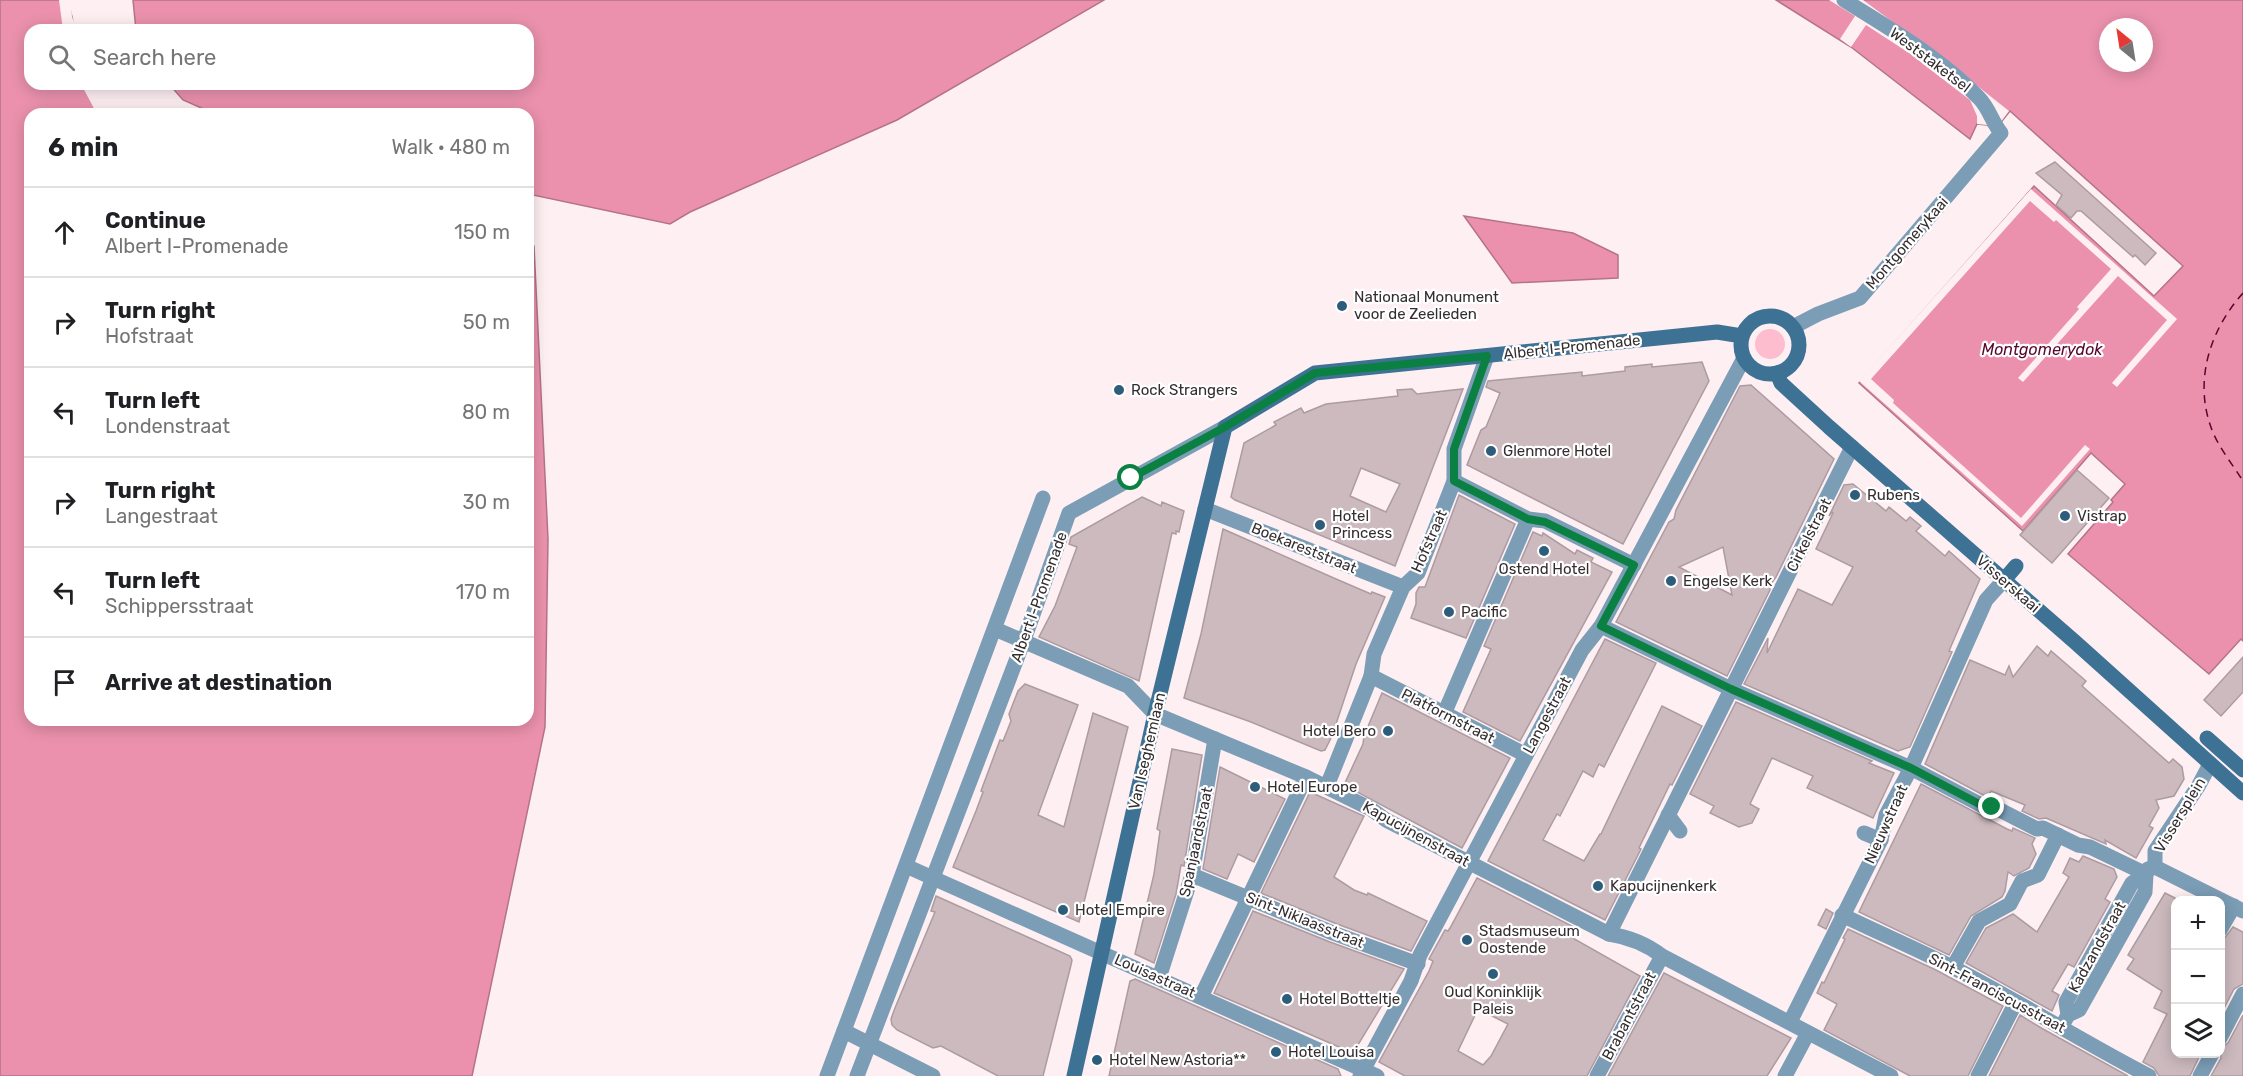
<!DOCTYPE html>
<meta charset="utf-8">
<style>
body{margin:0;font-family:Rubik,sans-serif;background:#f2f2f2;color:#202124}
.controls{position:absolute;right:18px;bottom:18px;display:grid;overflow:hidden;border-radius:12px;box-shadow:0 3px 15px #0003}
.controls button{width:54px;height:54px;display:grid;place-items:center;padding:0;border:0;border-bottom:2px solid #e0e0e0;background:#fff;color:#202124;font:30px sans-serif}
.compass{position:absolute;left:2099px;top:18px;width:54px;height:54px;border-radius:50%;background:#fff;box-shadow:0 3px 15px #0003;rotate:330deg}
.stop{position:absolute;width:18px;height:18px;margin:-14px;border:4px solid #0b8043;border-radius:50%;background:#fff}
.stop.end{background:#0b8043;border-color:#fff;box-shadow:0 2px 6px #0008}
.list{margin:0;padding:0;list-style:none}
h2{display:flex;justify-content:space-between;align-items:center;height:78px;margin:0;padding:0 24px;font-size:26px}
h2 small{font-size:20px;font-weight:400;color:#757577}
.list li{display:grid;grid-template-columns:39px 1fr auto;gap:18px;align-items:center;box-sizing:border-box;height:90px;padding:0 24px;border-top:2px solid #e0e0e0}
.list b{display:block;font-size:22px;white-space:nowrap}
.list p{margin:0;font-size:20px;white-space:nowrap;color:#757577}
.list em{font-size:20px;font-style:normal;color:#757577}
.icon{flex:none;width:33px;height:33px;fill:none;stroke:currentColor;stroke-width:2;stroke-linecap:round;stroke-linejoin:round}
.map{position:relative;flex:none;width:2243px;height:1076px;overflow:hidden}
.search{position:absolute;background:#fff;box-shadow:0 3px 15px #0003;left:24px;top:24px;width:510px;height:66px;display:flex;align-items:center;gap:15px;box-sizing:border-box;padding:0 21px;border-radius:18px;color:#757577;font-size:22px}
.panel{position:absolute;background:#fff;box-shadow:0 3px 15px #0003;left:24px;top:108px;width:510px;height:618px;border-radius:18px}
.map>svg:first-child{display:block}
</style>
<div class="map">
<svg width="2243" height="1076" viewBox="0 0 2243 1076">
<rect width="100%" height="100%" fill="#feeff3"/>
<circle fill="#fdbdcf" cx="1770" cy="344" r="15"/>
<g fill="#eb91ae" stroke="#b47388" stroke-width="1.5" fill-rule="evenodd">
<path d="M0,0H68L75,30H30V84H98L108,106L118,114H30V720H528V244L534,246L548,539L545,727L472,1076H0Z"/>
<path d="M133,0H1104L897,120L690,212L670,224L528,194V114H215L183,100L169,84H528V30H136Z"/>
<path d="M1776,0H2243V641L2241,639L2209,674L2068,554L2113,502L2111,500L2125,484L2091,453L2023,531L1859,383L2034,186L2154,296L2183,266L2010,111L1994,131L1987,125L1977,124L1970,139L1851,47ZM2108,27H2144V63H2108Z"/>
<path d="M1464,216L1573,233L1618,255V278L1512,283Z"/>
</g>
<g fill="#feeff3">
<path d="M59,0H71L72,17L78,30H63Z"/>
<path d="M1829,0H1863L1951,65L2009,111L1994,131L1987,125L1977,124V116L1970,100L1909,53L1866,25L1851,47L1840,39L1855,16Z"/>
<path d="M81,84H102L111,105L121,114H97Z"/>
<path d="M2031,189L2177,319L2117,387L2112,383L2167,320L2118,276L2023,382L2018,378L2079,309L2077,307L2111,269L2056,220L2054,222L2030,201L1871,379L1894,400L1893,403L2021,518L2085,445L2090,449L2022,526L1859,381Z"/>
</g>
<g fill="none" stroke-linecap="round" stroke-linejoin="round">
<path stroke="#58062d" stroke-width="1.5" stroke-dasharray="8 6" stroke-linecap="butt" d="M2243,293C2210,330 2193,381 2212,430C2219,448 2233,465 2243,481"/>
</g>
<g fill="#ccbabf" stroke="#ac9ba0" stroke-width="1.5" fill-rule="evenodd">
<path d="M2055,162L2156,253L2145,265L2135,255L2133,257L2081,211H2077L2071,218L2056,205L2062,195L2036,173Z"/>
<path d="M1702,362L1709,381L1623,544L1467,465L1481,430L1486,427L1500,393L1486,387L1488,381L1582,372V376L1625,371V367L1652,364V367Z"/>
<path d="M1751,385L1834,459L1776,577L1770,585V590L1727,676L1616,622L1669,522L1674,519L1676,510L1740,386ZM1723,547L1732,595L1679,567Z"/>
<path d="M1412,389L1417,394L1463,389L1395,566L1235,500L1231,497L1244,443L1276,425L1274,422L1301,408L1304,413L1326,404L1398,396L1397,390ZM1361,468L1400,484L1386,512L1350,496Z"/>
<path d="M2077,470L2109,498L2052,563L2020,535Z"/>
<path d="M1853,484L1886,511L1889,507L1906,521L1910,517L1921,526L1916,531L1945,556L1949,551L1980,579L1949,651L1952,652L1910,747L1898,751L1744,684L1768,638L1767,653L1798,589L1832,605L1853,567L1816,549L1833,513L1832,512L1829,516L1844,485Z"/>
<path d="M1459,495L1515,524L1466,638L1411,618L1416,604V593L1419,587H1425Z"/>
<path d="M1142,497L1161,506L1162,502L1184,511L1179,532L1176,531V534L1172,533L1139,681L1039,637L1055,606L1077,547L1069,544L1071,537Z"/>
<path d="M1223,529L1336,579L1371,594L1372,592L1385,597L1356,664L1332,736L1325,750L1321,751L1251,722L1184,698L1201,634Z"/>
<path d="M1533,532L1542,536L1543,533L1575,554L1577,550L1593,558L1591,562L1612,572L1520,741L1463,712L1491,649L1484,646Z"/>
<path d="M1605,639L1656,663L1604,767L1599,764L1593,777L1583,771L1560,816L1557,814L1543,840L1584,861L1600,834H1601L1662,706L1702,726L1672,785L1670,784L1639,848L1641,849L1605,920L1488,861Z"/>
<path d="M2037,646L2048,656L2051,651L2086,681L2082,686L2169,763L2173,759L2182,767L2184,779L2174,796L2156,800L2159,808L2149,826L2153,828L2136,858L2105,840L2106,844L2046,818L2039,819L2022,811L2025,805L1991,791L1988,796H1985L1925,764L1970,660L2005,675L2009,666L2013,677Z"/>
<path d="M2243,657V692L2221,716L2204,700Z"/>
<path d="M1025,684L1078,705L1038,815L1064,827L1093,713L1128,727L1079,922L953,867L976,811L983,792L981,791L1000,740L1003,741L1011,721L1009,714L1018,691Z"/>
<path d="M1382,693L1510,758L1462,848L1344,785L1363,744L1364,736Z"/>
<path d="M1736,702L1872,761L1869,763L1894,773L1873,818L1807,788L1813,776L1772,758L1750,804L1759,809L1752,823L1739,827L1710,813L1714,806L1690,794Z"/>
<path d="M1172,749L1202,755L1184,866L1181,865L1176,894L1154,963L1135,954L1154,874L1160,831L1157,829Z"/>
<path d="M1220,767L1285,799L1254,862L1238,854L1227,879L1203,869Z"/>
<path d="M1921,784L2007,829L2012,831L2013,828L2035,838L2032,844L2036,854L2029,868L2014,876L2008,872L2005,891L2002,897L1971,916L1949,955L1859,912Z"/>
<path d="M1310,792L1364,816L1334,877L1354,890L1367,895L1368,893L1427,921L1411,951L1337,924L1261,893Z"/>
<path d="M2083,856L2114,869L2117,877L2105,899L2110,902L2074,967L2068,964L2052,991L2059,995L2052,1011L1966,963L1986,928L2013,914L2037,932L2069,877L2063,873L2070,858L2079,862Z"/>
<path d="M1477,878L1574,927L1569,936L1640,976L1587,1076H1405L1379,1062L1429,971L1433,961L1429,959L1445,930L1448,931L1450,928ZM1478,1009L1508,1024L1491,1056L1483,1065L1458,1051Z"/>
<path d="M2165,893L2175,898V1053H2201L2190,1076H2159L2154,1068L2143,1062L2167,1014L2154,1008L2162,991L2127,969L2134,959L2128,955Z"/>
<path d="M936,896L1070,956L1072,960L1071,965L1043,1076H998L941,1046L933,1048L897,1030L892,1025L891,1019L895,1008L935,912L931,911Z"/>
<path d="M1826,909L1833,913L1826,929L1818,925Z"/>
<path d="M1253,911L1330,942L1404,969L1353,1053L1214,993Z"/>
<path d="M2233,927L2243,932V984L2234,989L2220,1016V944Z"/>
<path d="M1848,929L1936,970L2003,1006L1968,1076H1910L1824,1030L1837,1004L1817,993L1822,982L1824,983L1845,939L1843,938Z"/>
<path d="M1664,973L1791,1038L1767,1076H1608Z"/>
<path d="M1135,979L1338,1069L1341,1076H1109L1130,981Z"/>
<path d="M2020,1015L2043,1029L2128,1076H1989Z"/>
<path d="M2243,1015V1076H2211L2221,1058L2220,1048L2228,1043Z"/>
</g>
<g fill="none" stroke-linecap="round" stroke-linejoin="round">
<g stroke="#7b9db5" stroke-width="15">
<path d="M1793,327L1818,314L1860,298L2001,133C1992,122 1989,108 1979,98C1941,58 1890,29 1844,0"/>
<path d="M1454,481L1528,519L1545,521L1634,565"/>
<path d="M1205,509L1403,587"/>
<path d="M1601,626L1731,689L1911,768L1983,806H1992L2037,829L2043,828L2078,845L2090,847L2146,874"/>
<path d="M995,629L1128,686L1155,714L1306,777L1371,809L1386,820L1609,934C1629,937 1645,943 1662,956L1891,1076"/>
<path d="M1371,676L1526,755"/>
<path d="M1444,714L1528,519"/>
<path d="M1327,786L1371,676L1374,654L1403,587L1418,573L1454,481V449L1487,356"/>
<path d="M1668,815L1680,831"/>
<path d="M1864,833L1881,840"/>
<path d="M906,866L1377,1076"/>
<path d="M2155,867V851L2199,785L2210,764"/>
<path d="M1192,875L1333,933L1418,964"/>
<path d="M1842,915C1879,933 1917,949 1954,968C2020,1002 2083,1042 2149,1076"/>
<path d="M2220,930L2234,906"/>
<path d="M1609,934L1852,447"/>
<path d="M1953,967L1979,921L2010,904L2022,881L2038,875L2058,835"/>
<path d="M1159,978L1192,875L1215,739"/>
<path d="M1201,997L1306,777"/>
<path d="M2068,1015L2079,1010L2145,892L2146,874"/>
<path d="M1790,1022L1881,840L1886,815L1911,768L1986,600L2004,580"/>
<path d="M2062,1026L2068,1015L2066,1002L2132,883L2146,874L2148,869L2155,867L2243,911"/>
<path d="M844,1031L933,1076"/>
<path d="M2220,1038L2243,994"/>
<path d="M827,1076L1043,498"/>
<path d="M857,1076L1024,640L1069,513L1225,427"/>
<path d="M1360,1076L1411,981L1420,955L1582,650L1601,626L1744,358"/>
<path d="M1597,1076L1662,956"/>
<path d="M1785,1076L1808,1033"/>
<path d="M1978,1076L2016,1002"/>
<path d="M2200,1076L2212,1054"/>
</g>
<g stroke="#3e7295" stroke-width="15">
<circle cx="1770" cy="345" r="29"/>
<path d="M1777,373L1781,383L1829,427L2075,642L2243,793"/>
<path d="M2004,580L2016,566"/>
<path d="M2207,738L2243,770"/>
<path d="M1074,1076L1155,714L1225,427L1315,373L1717,332L1742,336"/>
</g>
</g>
<g fill="none" stroke-linecap="round" stroke-linejoin="round">
<path stroke="#0b8043" stroke-width="8" d="M1131,478L1225,427L1315,373L1487,356L1454,449V481L1528,519L1545,522L1634,565L1601,626L1731,689L1911,768L1983,806L1992,807"/>
</g>
<g fill="#2e5d7c" stroke="#fff" stroke-width="2">
<circle cx="1342" cy="306" r="6"/>
<circle cx="1119" cy="390" r="6"/>
<circle cx="1491" cy="451" r="6"/>
<circle cx="1855" cy="495" r="6"/>
<circle cx="2065" cy="516" r="6"/>
<circle cx="1320" cy="525" r="6"/>
<circle cx="1544" cy="551" r="6"/>
<circle cx="1671" cy="581" r="6"/>
<circle cx="1449" cy="612" r="6"/>
<circle cx="1388" cy="731" r="6"/>
<circle cx="1255" cy="787" r="6"/>
<circle cx="1598" cy="886" r="6"/>
<circle cx="1063" cy="910" r="6"/>
<circle cx="1467" cy="940" r="6"/>
<circle cx="1493" cy="974" r="6"/>
<circle cx="1287" cy="999" r="6"/>
<circle cx="1276" cy="1052" r="6"/>
<circle cx="1097" cy="1060" r="6"/>
</g>
<g text-anchor="middle" dominant-baseline="central" stroke-width="4.5" stroke-linejoin="round" paint-order="stroke">
<g font-size="15" fill="#352e30" stroke="#fff">
<text transform="translate(1930 60) rotate(37)">Weststaketsel</text>
<text transform="translate(1907 243) rotate(-49)">Montgomerykaai</text>
<text transform="translate(1572 347) rotate(-6)">Albert I-Promenade</text>
<text transform="translate(1809 535) rotate(-63)">Cirkelstraat</text>
<text transform="translate(1429 541) rotate(-66)">Hofstraat</text>
<text transform="translate(1304 548) rotate(22)">Boekareststraat</text>
<text transform="translate(2008 584) rotate(41)">Visserskaai</text>
<text transform="translate(1039 597) rotate(-70)">Albert I-Promenade</text>
<text transform="translate(1547 715) rotate(-62)">Langestraat</text>
<text transform="translate(1448 716) rotate(27)">Platformstraat</text>
<text transform="translate(1147 751) rotate(-77)">Van Iseghemlaan</text>
<text transform="translate(2180 815) rotate(-59)">Vissersplein</text>
<text transform="translate(1886 824) rotate(-66)">Nieuwstraat</text>
<text transform="translate(1416 834) rotate(29)">Kapucijnenstraat</text>
<text transform="translate(1196 842) rotate(-78)">Spanjaardstraat</text>
<text transform="translate(1305 920) rotate(22)">Sint-Niklaasstraat</text>
<text transform="translate(2097 947) rotate(-61)">Kadzandstraat</text>
<text transform="translate(1155 976) rotate(24)">Louisastraat</text>
<text transform="translate(1997 993) rotate(28)">Sint-Franciscusstraat</text>
<text transform="translate(1629 1016) rotate(-62)">Brabantstraat</text>
</g>
<g font-size="15" fill="#352e30" stroke="#fff" text-anchor="start">
<text x="1354" y="297">Nationaal Monument<tspan x="1354" dy="17">voor de Zeelieden</tspan></text>
<text x="1131" y="390">Rock Strangers</text>
<text x="1503" y="451">Glenmore Hotel</text>
<text x="1867" y="495">Rubens</text>
<text x="1332" y="516">Hotel<tspan x="1332" dy="17">Princess</tspan></text>
<text x="2077" y="516">Vistrap</text>
<text x="1544" y="569" text-anchor="middle">Ostend Hotel</text>
<text x="1683" y="581">Engelse Kerk</text>
<text x="1461" y="612">Pacific</text>
<text x="1376" y="731" text-anchor="end">Hotel Bero</text>
<text x="1267" y="787">Hotel Europe</text>
<text x="1610" y="886">Kapucijnenkerk</text>
<text x="1075" y="910">Hotel Empire</text>
<text x="1479" y="931">Stadsmuseum<tspan x="1479" dy="17">Oostende</tspan></text>
<text x="1493" y="992" text-anchor="middle">Oud Koninklijk<tspan x="1493" dy="17">Paleis</tspan></text>
<text x="1299" y="999">Hotel Botteltje</text>
<text x="1288" y="1052">Hotel Louisa</text>
<text x="1109" y="1060">Hotel New Astoria**</text>
</g>
<g font-size="16" font-style="italic" fill="#58062d" stroke="#fff">
<text x="2042" y="349">Montgomerydok</text>
</g>
</g>
</svg>
<div class="controls">
<button>+</button>
<button>−</button>
<button><svg class="icon" aria-label="layers" viewBox="0 0 24 24"><path d="M12 4l9 5-9 5-9-5zM3 14l9 5 9-5"/></svg></button>
</div>
<svg class="compass" viewBox="-18 -18 36 36"><path d="M0-13l5 13h-10z" fill="#e53935"/><path d="M0 13l5-13h-10z" fill="#757577"/></svg>
<div class="stop" style="left:1131px;top:478px"></div>
<div class="stop end" style="left:1992px;top:807px"></div>
<div class="search"><svg class="icon" aria-label="search" viewBox="0 0 24 24"><circle cx="10" cy="10" r="6"/><path d="M15 15l6 6"/></svg>Search here</div>
<section class="panel">
<h2>6 min<small>Walk · 480 m</small></h2>
<ul class="list">
<li><svg class="icon" aria-label="ahead" viewBox="0 0 24 24"><path d="M12 20V5M6 11l6-6 6 6"/></svg><div><b>Continue</b><p>Albert I-Promenade</p></div><em>150 m</em></li>
<li><svg class="icon" aria-label="right" viewBox="0 0 24 24"><path d="M7 20v-9h11M14 6l5 5-5 5"/></svg><div><b>Turn right</b><p>Hofstraat</p></div><em>50 m</em></li>
<li><svg class="icon" aria-label="left" viewBox="0 0 24 24"><path d="M17 20v-9H6M10 6l-5 5 5 5"/></svg><div><b>Turn left</b><p>Londenstraat</p></div><em>80 m</em></li>
<li><svg class="icon" aria-label="right" viewBox="0 0 24 24"><path d="M7 20v-9h11M14 6l5 5-5 5"/></svg><div><b>Turn right</b><p>Langestraat</p></div><em>30 m</em></li>
<li><svg class="icon" aria-label="left" viewBox="0 0 24 24"><path d="M17 20v-9H6M10 6l-5 5 5 5"/></svg><div><b>Turn left</b><p>Schippersstraat</p></div><em>170 m</em></li>
<li><svg class="icon" aria-label="arrive" viewBox="0 0 24 24"><path d="M6 21V4h12l-3 4 3 4H6"/></svg><div><b>Arrive at destination</b></div></li>
</ul>
</section>
</div>
